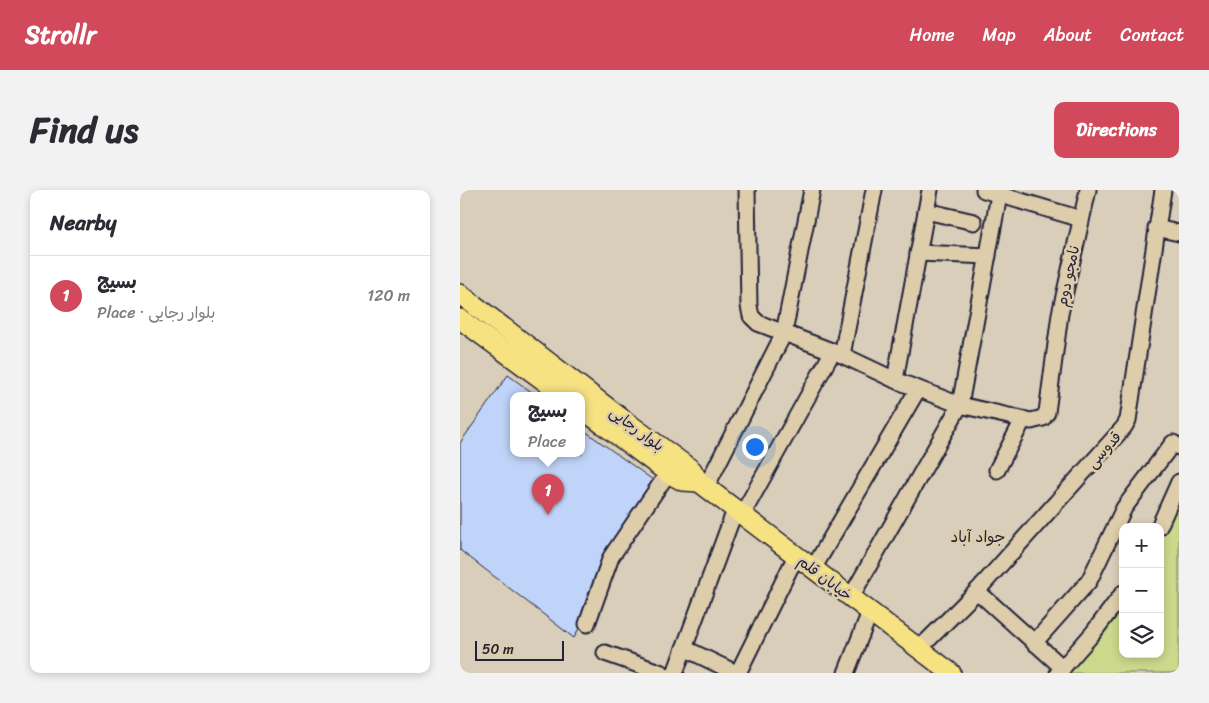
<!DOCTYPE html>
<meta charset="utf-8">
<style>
body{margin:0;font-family:Sriracha,"Playpen Sans Arabic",sans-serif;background:#f2f2f3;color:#2b2b33}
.controls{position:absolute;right:15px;bottom:15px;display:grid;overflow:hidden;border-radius:10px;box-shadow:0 2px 8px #0003}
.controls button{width:45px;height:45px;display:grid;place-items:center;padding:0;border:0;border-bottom:1px solid #e1e1e2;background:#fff;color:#2b2b33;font:25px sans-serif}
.scale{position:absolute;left:15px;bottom:12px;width:89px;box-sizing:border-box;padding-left:5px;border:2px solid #22223b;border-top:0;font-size:14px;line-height:18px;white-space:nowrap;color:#22223b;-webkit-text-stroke:4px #decdaa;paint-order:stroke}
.you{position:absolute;left:294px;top:256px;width:18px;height:18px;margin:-12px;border:4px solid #fff;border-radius:50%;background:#1a73e8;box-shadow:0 0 0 8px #1a73e833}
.badge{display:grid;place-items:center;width:32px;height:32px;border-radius:50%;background:#d1495b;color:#fff;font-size:16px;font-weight:700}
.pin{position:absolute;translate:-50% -41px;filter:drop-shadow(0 1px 2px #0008)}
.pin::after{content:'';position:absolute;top:26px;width:18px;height:15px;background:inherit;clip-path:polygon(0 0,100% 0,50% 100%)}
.popup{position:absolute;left:50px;top:202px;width:75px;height:65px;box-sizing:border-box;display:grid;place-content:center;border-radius:10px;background:#fff;filter:drop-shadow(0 1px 4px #0005);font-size:16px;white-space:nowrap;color:#7c7c81}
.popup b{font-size:19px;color:#2b2b33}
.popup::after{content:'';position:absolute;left:50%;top:100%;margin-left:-10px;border:10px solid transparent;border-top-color:#fff}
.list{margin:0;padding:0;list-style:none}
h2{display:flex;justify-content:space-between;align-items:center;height:65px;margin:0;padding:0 20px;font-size:21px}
h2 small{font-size:16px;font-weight:400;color:#7c7c81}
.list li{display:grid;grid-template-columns:32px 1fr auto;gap:15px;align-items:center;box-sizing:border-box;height:80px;padding:0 20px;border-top:1px solid #e1e1e2}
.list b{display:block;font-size:19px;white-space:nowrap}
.list p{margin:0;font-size:16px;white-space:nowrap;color:#7c7c81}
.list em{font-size:16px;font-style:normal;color:#7c7c81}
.icon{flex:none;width:28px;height:28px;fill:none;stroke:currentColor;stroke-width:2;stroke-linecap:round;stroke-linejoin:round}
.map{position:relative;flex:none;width:719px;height:483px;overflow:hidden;border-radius:10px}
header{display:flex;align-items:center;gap:30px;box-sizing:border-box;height:70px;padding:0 25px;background:#d1495b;color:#fff}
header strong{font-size:24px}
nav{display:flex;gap:28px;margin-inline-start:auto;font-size:18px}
.intro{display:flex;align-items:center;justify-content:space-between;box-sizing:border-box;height:120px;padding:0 30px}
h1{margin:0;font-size:35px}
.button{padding:12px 22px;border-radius:10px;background:#d1495b;color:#fff;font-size:18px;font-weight:700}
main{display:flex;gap:30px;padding:0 30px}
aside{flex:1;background:#fff;border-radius:10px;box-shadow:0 2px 8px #0003}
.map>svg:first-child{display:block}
</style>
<header>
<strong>Strollr</strong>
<nav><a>Home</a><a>Map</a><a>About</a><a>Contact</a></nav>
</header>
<div class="intro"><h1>Find us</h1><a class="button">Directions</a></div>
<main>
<aside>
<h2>Nearby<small></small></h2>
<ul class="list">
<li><span class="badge">1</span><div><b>بسیج</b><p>Place · بلوار رجایی</p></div><em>120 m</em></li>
</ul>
</aside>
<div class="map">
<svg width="719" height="483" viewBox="0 0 719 483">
<rect width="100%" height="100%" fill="#d8ceba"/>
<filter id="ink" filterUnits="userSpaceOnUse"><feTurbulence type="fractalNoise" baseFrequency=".02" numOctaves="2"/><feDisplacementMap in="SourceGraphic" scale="10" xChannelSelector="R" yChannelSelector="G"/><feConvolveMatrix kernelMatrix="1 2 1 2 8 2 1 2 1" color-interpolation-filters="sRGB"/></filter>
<g filter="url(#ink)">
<path fill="#ccd88b" stroke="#777d63" d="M719,300V483H606L663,415V464H700V349Z"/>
<path fill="#c0d4f9" stroke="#22223b" d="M48,185L77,206H54V264H122V239L193,290L114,448L0,360V253Z"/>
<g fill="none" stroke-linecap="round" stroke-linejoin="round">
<defs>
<g id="minor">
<path d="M287,0L289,116L291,126L298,133L382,165L435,190L500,215L571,231L583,228L587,222L600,124L628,0"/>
<path d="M524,0L621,29"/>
<path d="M466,21L514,32"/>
<path d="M696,38L719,43"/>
<path d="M458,63L528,66"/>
<path d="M382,165L414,0"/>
<path d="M435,190L470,0"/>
<path d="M537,280L563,230"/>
<path d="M246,297L324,143L352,0"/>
<path d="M282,325L373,161"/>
<path d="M699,337L719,292"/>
<path d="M353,379L458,199"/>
<path d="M517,401L603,478"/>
<path d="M391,407L500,215L539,5"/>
<path d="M127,434L151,367L208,283"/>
<path d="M574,453L629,391L664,318L713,253L719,257"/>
<path d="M224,458L276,483"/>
<path d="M459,459L517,401L664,237L668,230L703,0"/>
<path d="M145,463L202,483"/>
<path d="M215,483L275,320"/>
<path d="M278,483L336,366"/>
<path d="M386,483L410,422"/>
<path d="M598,483L633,443L663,403"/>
</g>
<g id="major">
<path d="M0,104L161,228L232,280L239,292L491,483"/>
<path d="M0,129L105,206"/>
<path d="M122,219L208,283L223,291L239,292"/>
</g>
</defs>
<use href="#minor" stroke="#22223b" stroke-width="19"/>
<use href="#major" stroke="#22223b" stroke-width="22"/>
<use href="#minor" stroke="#decdaa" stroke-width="15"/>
<use href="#major" stroke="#f7e281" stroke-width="19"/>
</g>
</g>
<g text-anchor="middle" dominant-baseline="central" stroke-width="5" stroke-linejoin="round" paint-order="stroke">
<g font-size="15" fill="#22223b" stroke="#decdaa">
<text transform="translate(608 86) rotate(-78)">نامجو دوم</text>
<text transform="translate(177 239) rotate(37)">بلوار رجایی</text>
<text transform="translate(644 260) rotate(-48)">قدوسی</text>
<text transform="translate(365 388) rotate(37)">خیابان قلم</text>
</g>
<g font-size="16" fill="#22223b" stroke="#decdaa">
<text x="518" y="346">جواد آباد</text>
</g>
</g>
</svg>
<div class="controls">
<button>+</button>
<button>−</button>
<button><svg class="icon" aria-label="layers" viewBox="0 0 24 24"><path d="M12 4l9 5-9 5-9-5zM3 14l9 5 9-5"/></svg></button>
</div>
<div class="scale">50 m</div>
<div class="you"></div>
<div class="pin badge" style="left:88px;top:325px">1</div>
<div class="popup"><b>بسیج</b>Place</div>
</div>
</main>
